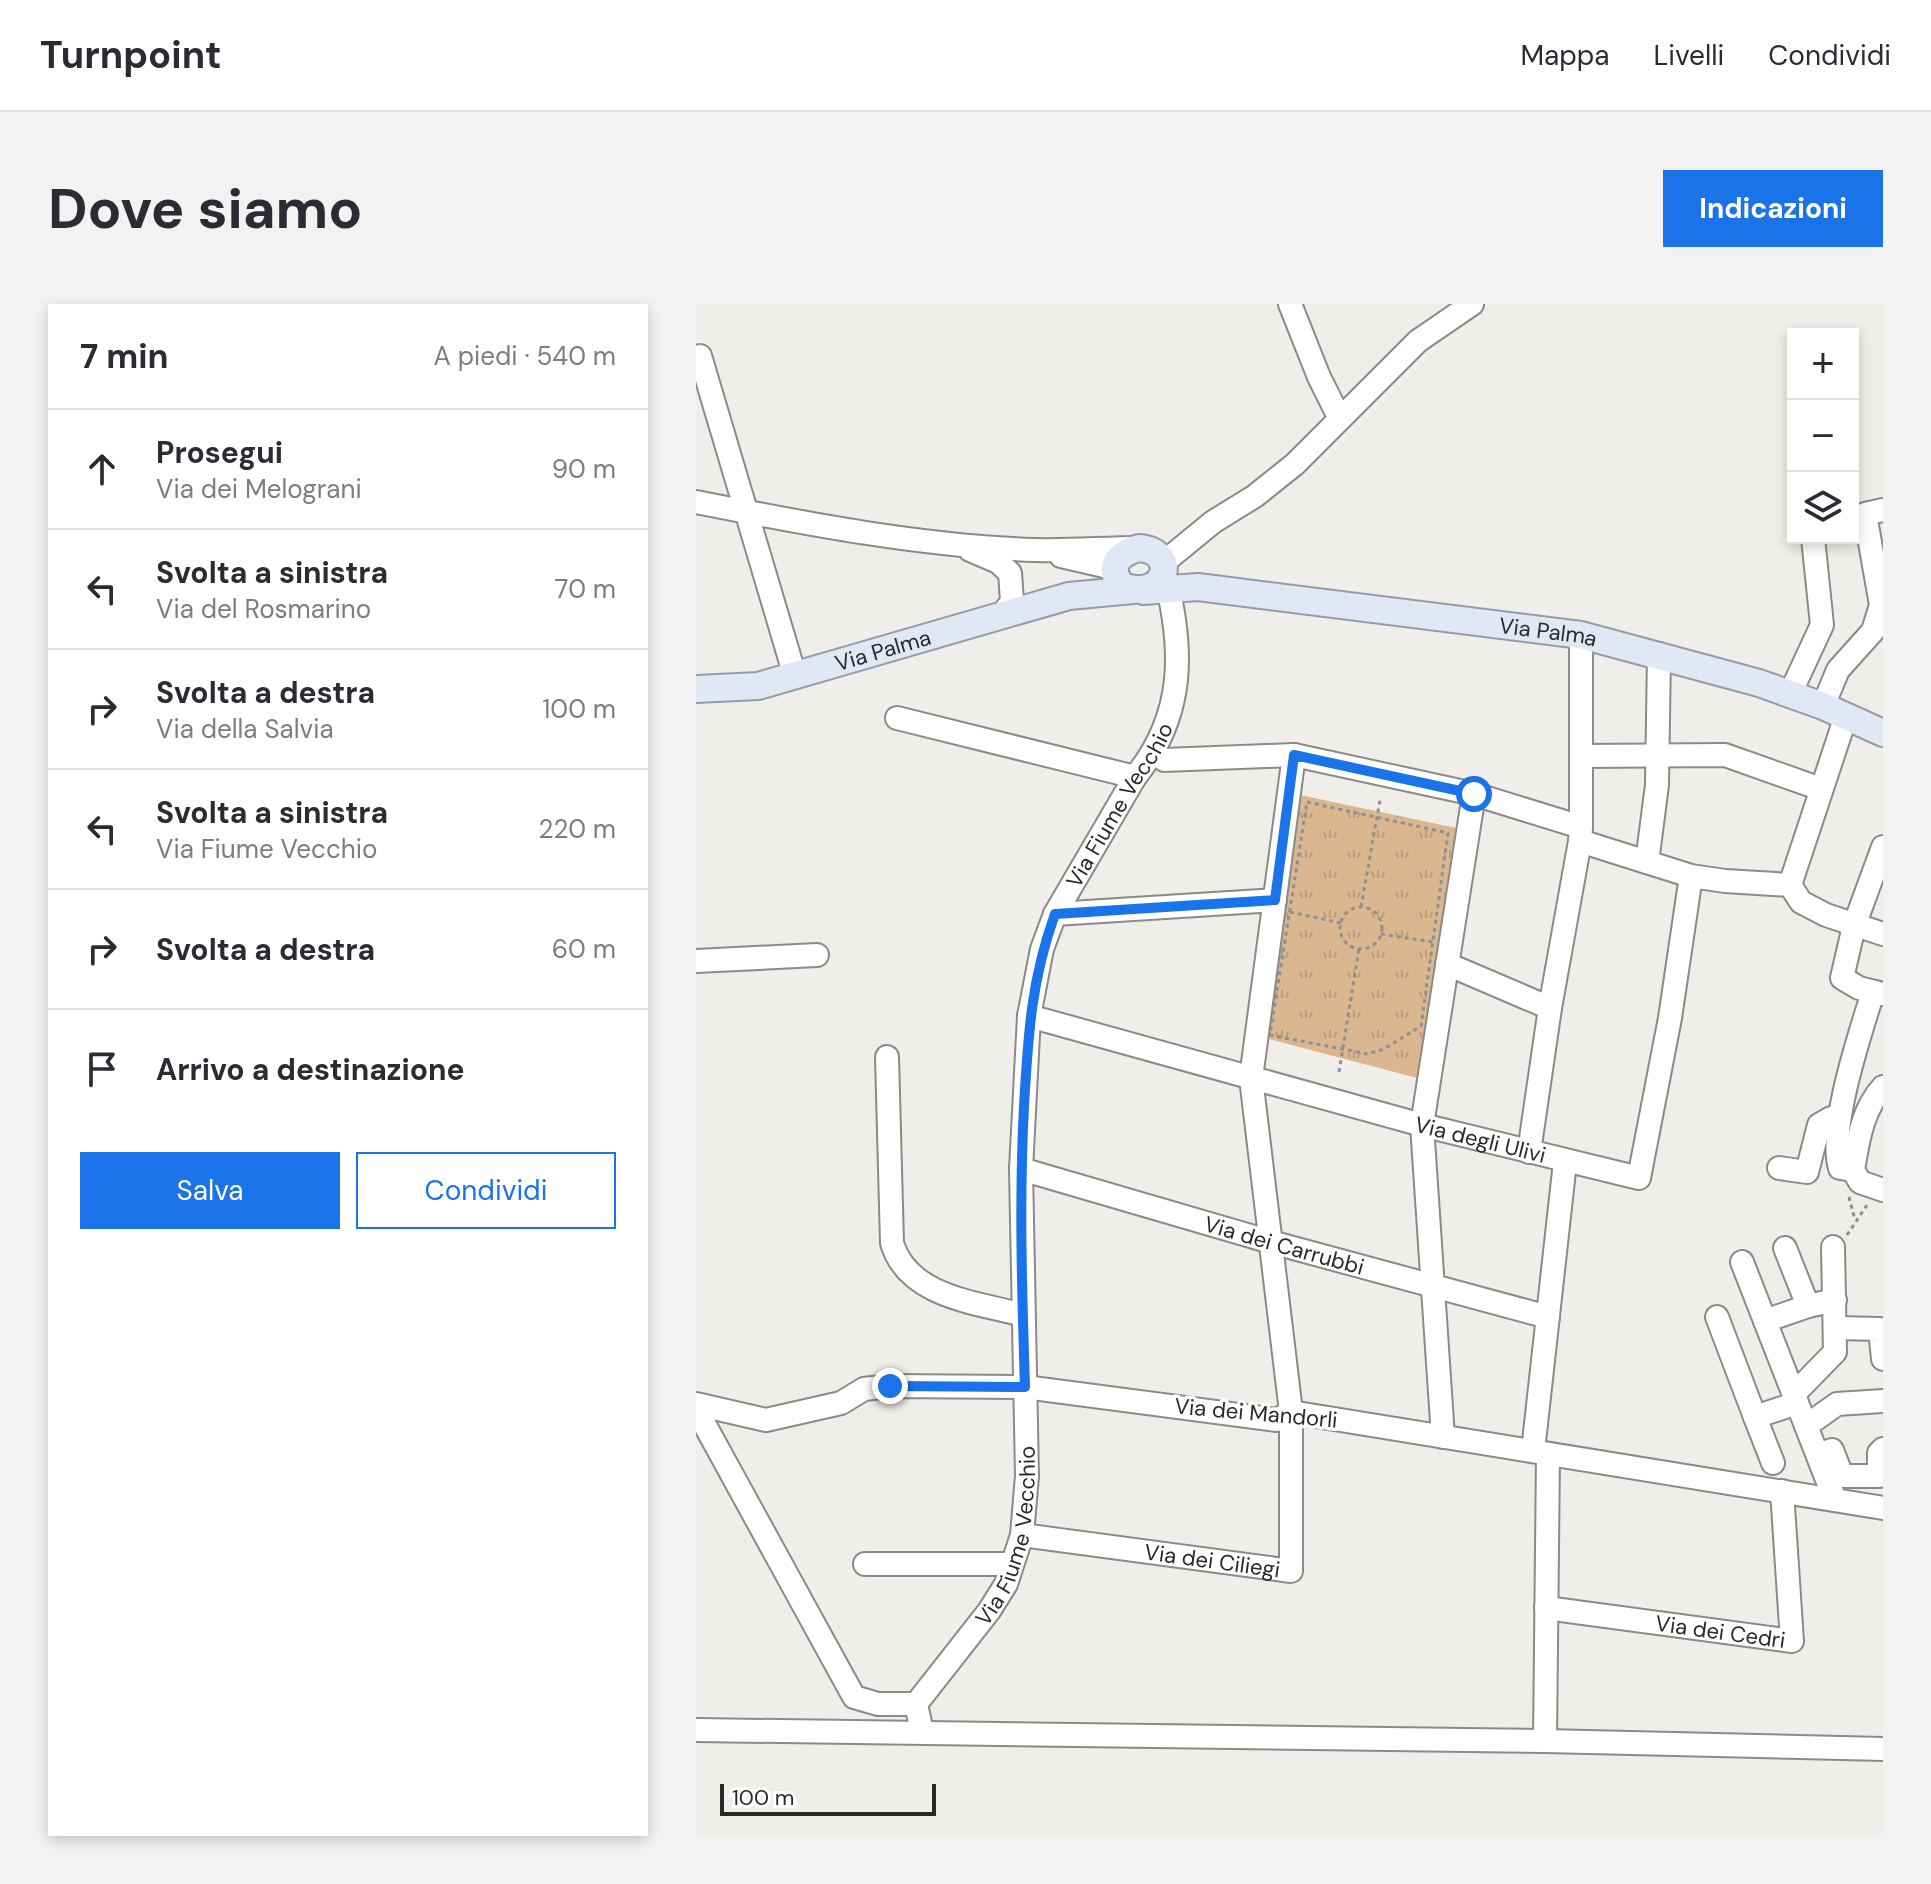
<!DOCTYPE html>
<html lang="it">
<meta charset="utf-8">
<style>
body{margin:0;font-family:"DM Sans",sans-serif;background:#f2f2f3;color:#2b2b33}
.controls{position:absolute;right:24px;top:24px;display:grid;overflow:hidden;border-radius:0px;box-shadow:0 4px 12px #0003}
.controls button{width:72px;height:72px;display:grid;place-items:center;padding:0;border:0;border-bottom:2px solid #e1e1e2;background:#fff;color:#2b2b33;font:40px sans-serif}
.scale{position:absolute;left:24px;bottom:20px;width:216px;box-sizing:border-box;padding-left:8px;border:4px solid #2a2929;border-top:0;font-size:22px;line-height:28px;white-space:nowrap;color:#2a2929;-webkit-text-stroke:6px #fff;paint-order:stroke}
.stop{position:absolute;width:24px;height:24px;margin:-18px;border:6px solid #1a73e8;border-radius:50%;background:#fff}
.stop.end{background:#1a73e8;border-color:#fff;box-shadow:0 2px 8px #0008}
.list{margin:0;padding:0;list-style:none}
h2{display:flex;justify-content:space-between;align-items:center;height:104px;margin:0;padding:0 32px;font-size:34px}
h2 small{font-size:26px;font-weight:400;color:#7c7c81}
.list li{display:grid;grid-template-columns:52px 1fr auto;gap:24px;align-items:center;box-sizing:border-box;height:120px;padding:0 32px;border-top:2px solid #e1e1e2}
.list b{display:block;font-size:30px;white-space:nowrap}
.list p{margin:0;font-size:26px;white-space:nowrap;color:#7c7c81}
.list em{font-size:26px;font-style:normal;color:#7c7c81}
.actions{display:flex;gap:16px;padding:24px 32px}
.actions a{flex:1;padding:18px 0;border:2px solid #1a73e8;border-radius:0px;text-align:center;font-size:28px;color:#1a73e8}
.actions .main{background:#1a73e8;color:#fff}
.icon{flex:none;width:44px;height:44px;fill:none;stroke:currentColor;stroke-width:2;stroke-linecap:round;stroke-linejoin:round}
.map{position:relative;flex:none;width:1187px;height:1532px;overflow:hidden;border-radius:0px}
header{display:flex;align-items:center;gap:48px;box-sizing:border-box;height:112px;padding:0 40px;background:#fff;border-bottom:2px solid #e1e1e2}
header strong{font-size:38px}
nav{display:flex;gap:44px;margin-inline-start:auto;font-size:28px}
.intro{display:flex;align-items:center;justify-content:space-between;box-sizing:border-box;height:192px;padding:0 48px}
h1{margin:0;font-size:56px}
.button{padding:20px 36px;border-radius:0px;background:#1a73e8;color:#fff;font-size:28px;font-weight:700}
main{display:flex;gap:48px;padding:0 48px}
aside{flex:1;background:#fff;border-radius:0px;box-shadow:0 4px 12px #0003}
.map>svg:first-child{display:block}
</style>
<header>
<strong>Turnpoint</strong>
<nav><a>Mappa</a><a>Livelli</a><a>Condividi</a></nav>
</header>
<div class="intro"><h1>Dove siamo</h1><a class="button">Indicazioni</a></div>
<main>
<aside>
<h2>7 min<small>A piedi · 540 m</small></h2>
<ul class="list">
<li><svg class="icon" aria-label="ahead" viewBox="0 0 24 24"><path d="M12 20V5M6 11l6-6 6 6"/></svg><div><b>Prosegui</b><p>Via dei Melograni</p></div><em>90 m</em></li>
<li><svg class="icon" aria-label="left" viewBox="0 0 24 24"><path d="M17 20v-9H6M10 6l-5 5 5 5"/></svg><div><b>Svolta a sinistra</b><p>Via del Rosmarino</p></div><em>70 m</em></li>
<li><svg class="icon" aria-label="right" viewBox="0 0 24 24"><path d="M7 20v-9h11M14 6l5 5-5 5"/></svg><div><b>Svolta a destra</b><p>Via della Salvia</p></div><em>100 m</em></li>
<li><svg class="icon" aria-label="left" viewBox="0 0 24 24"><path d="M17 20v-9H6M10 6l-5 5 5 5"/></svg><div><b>Svolta a sinistra</b><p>Via Fiume Vecchio</p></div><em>220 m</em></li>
<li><svg class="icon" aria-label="right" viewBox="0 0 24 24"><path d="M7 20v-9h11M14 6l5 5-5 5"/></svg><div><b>Svolta a destra</b></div><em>60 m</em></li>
<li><svg class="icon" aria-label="arrive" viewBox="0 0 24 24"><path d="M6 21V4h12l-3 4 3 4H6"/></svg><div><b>Arrivo a destinazione</b></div></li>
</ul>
<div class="actions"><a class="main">Salva</a><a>Condividi</a></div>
</aside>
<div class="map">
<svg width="1187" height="1532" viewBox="0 0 1187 1532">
<defs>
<pattern id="grass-tufts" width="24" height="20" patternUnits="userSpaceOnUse" patternTransform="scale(2)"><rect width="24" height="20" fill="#dab790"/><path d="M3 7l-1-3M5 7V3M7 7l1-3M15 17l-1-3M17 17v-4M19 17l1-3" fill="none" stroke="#bb9d7c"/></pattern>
</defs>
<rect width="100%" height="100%" fill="#f0eeeb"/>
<path fill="url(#grass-tufts)" d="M604,491L760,524L721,774L569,734Z"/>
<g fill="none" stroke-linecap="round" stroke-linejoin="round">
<defs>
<g id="minor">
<path d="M594,0L623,73L644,115"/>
<path d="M4,52L99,372"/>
<path d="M0,198C112,220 225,242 339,246C373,247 408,244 443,244"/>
<path d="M274,246L302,258L314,269L316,297L307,310"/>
<path d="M365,252L417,264"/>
<path d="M467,259L517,218L559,192L599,160L722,37L776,0"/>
<path d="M885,331V523"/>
<path d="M1094,390L1126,321L1117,234"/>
<path d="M1127,402L1142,366L1177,327L1185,301L1169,210L1187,206"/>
<path d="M201,414L439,473"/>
<path d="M885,452L1029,451L1125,485"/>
<path d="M468,456L598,451L778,490L885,523L884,537L995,572L1029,577L1094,581"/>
<path d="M1187,543L1158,622L1146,674L1163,684L1187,690"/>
<path d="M951,558L961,481L963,350"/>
<path d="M1094,581L1150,412"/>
<path d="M1094,581L1105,598L1130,611L1187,630"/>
<path d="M359,610L579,596"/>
<path d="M0,657L121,651"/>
<path d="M751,660L854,704"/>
<path id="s1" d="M333,712L726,821L943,874L974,714L995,572"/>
<path d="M191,753L196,939C212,993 279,998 327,1011"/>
<path d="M1187,783C1166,806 1162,837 1157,866L1164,878L1187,886"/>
<path d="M833,848L854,704L884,537"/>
<path d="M1083,864L1111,868L1123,821L1135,814L1143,816"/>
<path id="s2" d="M325,865L575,938L852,1013"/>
<path d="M1157,866L1144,864C1132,824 1164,730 1177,688"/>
<path d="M1089,944L1112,1002L1139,996"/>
<path d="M1046,958L1139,1196"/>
<path d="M1021,1013L1059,1113L1101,1099"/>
<path d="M1069,1017L1112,1002"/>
<path d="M1140,1024L1184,1025L1187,1055"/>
<path d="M1098,1090L1139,1048L1137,943"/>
<path d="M0,1100L70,1116L145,1099L168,1085L194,1082L329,1083L581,1116L595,1108L1187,1204"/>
<path d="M0,1105L158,1393L182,1400H220"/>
<path d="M1059,1113L1077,1159"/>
<path d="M1110,1122L1141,1100L1187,1097"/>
<path d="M747,1133L726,821L778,490"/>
<path d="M837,1147L869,858"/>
<path d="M1127,1149L1136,1146L1146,1172H1183V1149L1187,1145"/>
<path id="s3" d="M326,1231L595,1267V1108L555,774L598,451"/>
<path d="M169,1260H316"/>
<path id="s4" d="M850,1304L1096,1337L1086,1187"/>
<path d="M0,1426L849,1437L1187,1445"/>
<path id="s5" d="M226,1428L220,1400L293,1307L310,1280L326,1231L331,1172L325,865L333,712L346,645L359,610L439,473C489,411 488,346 469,271"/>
<path d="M849,1437L852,1150"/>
</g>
<g id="major">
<path d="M443,244C484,247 471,298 426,282C411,263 421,250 443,244Z"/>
<path id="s6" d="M447,287L502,283L885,331L1063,379L1127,402L1187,429"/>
<path id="s7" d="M0,385L62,382L373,292L437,286"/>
</g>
</defs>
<use href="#minor" stroke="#8c8a88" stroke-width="26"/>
<use href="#major" stroke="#959aaa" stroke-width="30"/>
<g stroke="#908f8d" stroke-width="3" stroke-dasharray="4 4" stroke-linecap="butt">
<path d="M611,498L752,529L725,722L688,745L672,750L574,731Z"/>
<path d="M665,603L684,496"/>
<circle cx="665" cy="624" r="21"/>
<path d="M594,608L645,619"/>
<path d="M685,630L737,638"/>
<path d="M643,768L663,645"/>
<path d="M1153,893L1159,916"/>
<path d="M1151,931L1171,901"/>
</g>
<use href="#minor" stroke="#fff" stroke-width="22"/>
<use href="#major" stroke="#e2e7f5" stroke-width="26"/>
</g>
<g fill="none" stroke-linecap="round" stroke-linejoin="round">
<path stroke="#1a73e8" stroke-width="10" d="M194,1082L329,1083C326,990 323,896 328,802C332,733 335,676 359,610L579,596L598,451L778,490"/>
</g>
<g text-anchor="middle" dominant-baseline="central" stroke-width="7" stroke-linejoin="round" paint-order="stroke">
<g font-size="22" fill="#2a2929" stroke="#fff">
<text stroke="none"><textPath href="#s6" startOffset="408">Via Palma</textPath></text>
<text stroke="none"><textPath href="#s7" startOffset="192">Via Palma</textPath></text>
<text stroke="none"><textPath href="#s5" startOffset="982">Via Fiume Vecchio</textPath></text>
<text stroke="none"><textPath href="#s1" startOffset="468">Via degli Ulivi</textPath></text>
<text stroke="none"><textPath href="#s2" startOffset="274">Via dei Carrubbi</textPath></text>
<text transform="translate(560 1109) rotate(5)">Via dei Mandorli</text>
<text stroke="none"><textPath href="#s5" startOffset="226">Via Fiume Vecchio</textPath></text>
<text stroke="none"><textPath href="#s3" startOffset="192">Via dei Ciliegi</textPath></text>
<text stroke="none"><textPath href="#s4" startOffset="176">Via dei Cedri</textPath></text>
</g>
</g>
</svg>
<div class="controls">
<button>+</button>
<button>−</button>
<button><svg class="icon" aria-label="layers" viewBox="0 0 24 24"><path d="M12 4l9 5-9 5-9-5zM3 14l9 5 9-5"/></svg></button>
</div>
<div class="scale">100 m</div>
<div class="stop" style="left:778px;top:490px"></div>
<div class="stop end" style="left:194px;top:1082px"></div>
</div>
</main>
